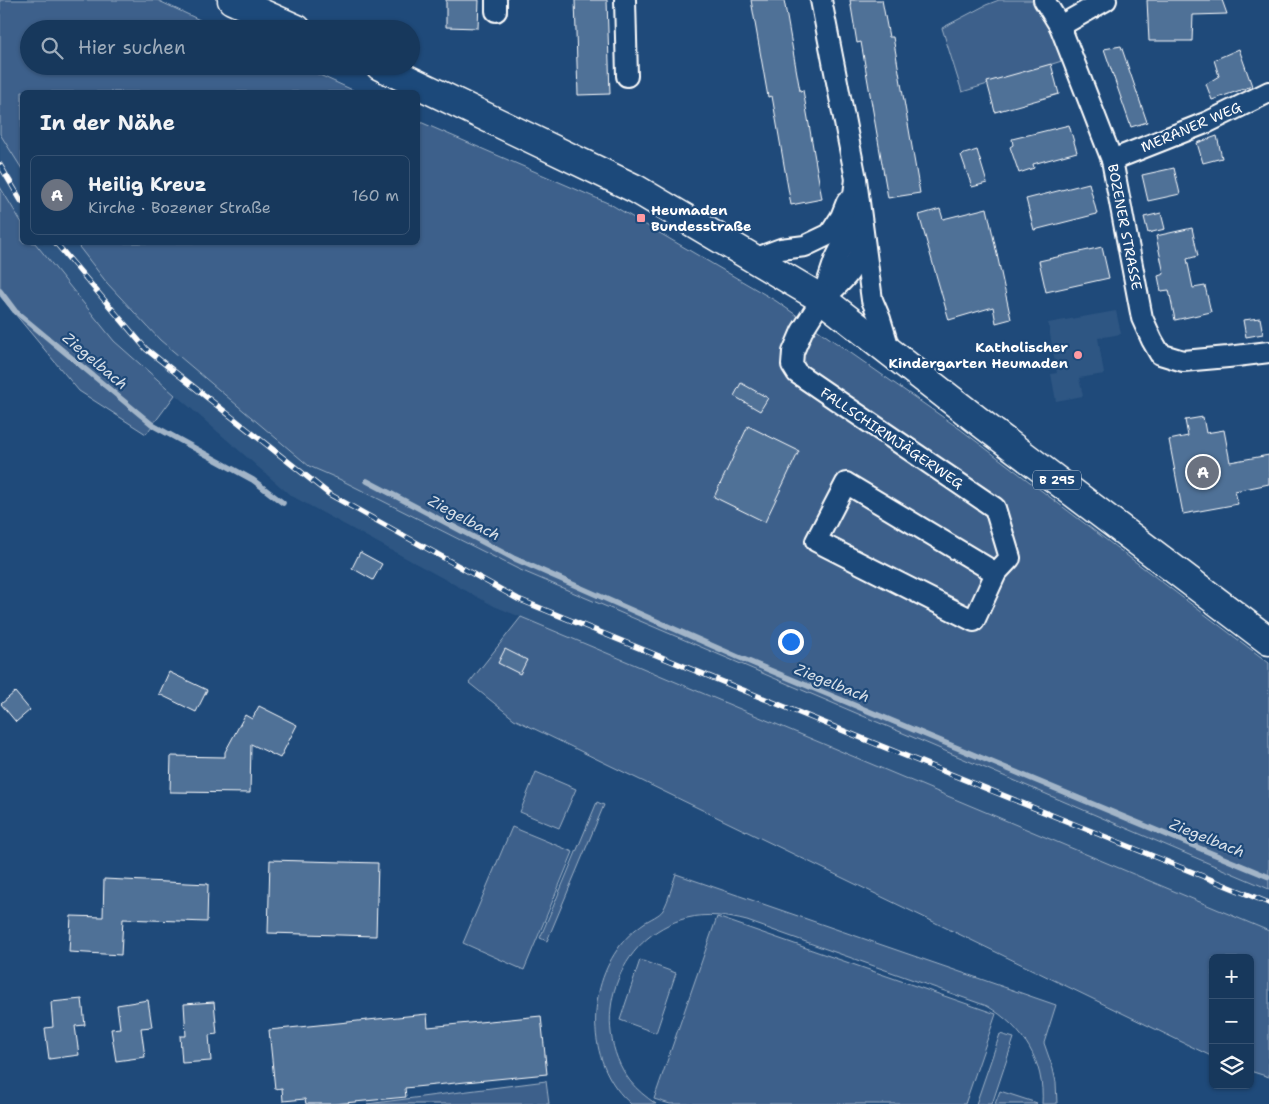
<!DOCTYPE html>
<html lang="de">
<meta charset="utf-8">
<style>
body{margin:0;font-family:"Shantell Sans",sans-serif;background:#244365;color:#f1f3f6}
.controls{position:absolute;right:15px;bottom:15px;display:grid;overflow:hidden;border-radius:8px;box-shadow:0 1px 4px #0004}
.controls button{width:45px;height:45px;display:grid;place-items:center;padding:0;border:0;border-bottom:1px solid #365272;background:#17385c;color:#f1f3f6;font:25px sans-serif}
.you{position:absolute;left:790px;top:641px;width:18px;height:18px;margin:-12px;border:4px solid #fff;border-radius:50%;background:#1a73e8;box-shadow:0 0 0 8px #1a73e833}
.badge{display:grid;place-items:center;width:32px;height:32px;border-radius:50%;background:#8c9099;color:#fff;font-size:16px;font-weight:700}
.pin{position:absolute;translate:-50% -50%;border:2px solid #fff;box-shadow:0 1px 5px #0006}
.list{margin:0;padding:0;list-style:none}
h2{display:flex;justify-content:space-between;align-items:center;height:65px;margin:0;padding:0 20px;font-size:21px}
h2 small{font-size:16px;font-weight:400;color:#9eacbb}
.list li{display:grid;grid-template-columns:32px 1fr auto;gap:15px;align-items:center;box-sizing:border-box;height:80px;margin:0 10px 10px;padding:0 10px;border:1px solid #365272;border-radius:8px}
.list b{display:block;font-size:19px;white-space:nowrap}
.list p{margin:0;font-size:16px;white-space:nowrap;color:#9eacbb}
.list em{font-size:16px;font-style:normal;color:#9eacbb}
.icon{flex:none;width:28px;height:28px;fill:none;stroke:currentColor;stroke-width:2;stroke-linecap:round;stroke-linejoin:round}
.map{position:relative;flex:none;width:1269px;height:1104px;overflow:hidden}
.search{position:absolute;background:#17385c;box-shadow:0 1px 4px #0004;left:20px;top:20px;width:400px;height:55px;display:flex;align-items:center;gap:12px;box-sizing:border-box;padding:0 18px;border-radius:28px;color:#9eacbb;font-size:19px}
.panel{position:absolute;background:#17385c;box-shadow:0 1px 4px #0004;left:20px;top:90px;width:400px;height:155px;border-radius:8px}
.map>svg:first-child{display:block}
</style>
<div class="map">
<svg width="1269" height="1104" viewBox="0 0 1269 1104">
<rect width="100%" height="100%" fill="#1f4a7a"/>
<filter id="ink" filterUnits="userSpaceOnUse"><feTurbulence type="fractalNoise" baseFrequency=".02" numOctaves="2"/><feDisplacementMap in="SourceGraphic" scale="10" xChannelSelector="R" yChannelSelector="G"/><feConvolveMatrix kernelMatrix="1 2 1 2 8 2 1 2 1" color-interpolation-filters="sRGB"/></filter>
<g filter="url(#ink)">
<g fill="#2e5683">
<path d="M0,134L22,169V223L0,187Z"/>
<path d="M35,243H76L107,283L160,340L309,466L339,479L509,565L1269,889V931L494,606L290,495L114,341Z"/>
<path d="M1116,311L1121,334L1098,338L1104,374L1079,378L1083,396L1056,401L1051,374L1057,373L1048,323Z"/>
</g>
<g fill="#3c618b" stroke="#9eb0c5">
<path d="M0,0H157L219,29H29V66H300L357,92H22V169L0,134Z"/>
<path d="M999,0H1038L1065,60L962,92L942,28L986,5Z"/>
<path d="M418,121L610,204L776,301L960,429L1269,663V889L518,569L339,479L309,466L160,340L107,283L76,243L418,242Z"/>
<path d="M0,187L22,223V242L35,243L114,341L175,395L146,434L79,391L0,296Z"/>
<path d="M521,617L1269,931V1077L1250,1071V958H1213V1057L514,719L469,683Z"/>
<path d="M536,772L576,789L559,828L520,812Z"/>
<path d="M597,802L604,805L547,941L540,938Z"/>
<path d="M512,827L573,852L524,970L463,943Z"/>
<path d="M676,874L1056,1005L1044,1043L1053,1069L1056,1082L1057,1104H1042C1045,1062 1023,1027 987,1006L747,921C727,916 707,913 687,918C616,936 588,1024 630,1081C637,1090 646,1097 656,1104H631C587,1066 586,995 617,950C624,939 634,930 644,923C650,919 660,915 663,910C669,900 672,885 676,874Z"/>
<path d="M717,917L996,1014L965,1104H670L654,1099Z"/>
<path d="M640,960L676,973L656,1033L620,1020Z"/>
<path d="M1000,1034L1014,1038L992,1104H976Z"/>
<path d="M546,1081L549,1104H367Z"/>
<path d="M1000,1091L1037,1103L1036,1104H995Z"/>
</g>
<g fill="none" stroke-linecap="round" stroke-linejoin="round">
<g stroke="#a3b5c8" stroke-width="5.5">
<path d="M0,291L15,311L154,426L253,480L283,503"/>
<path d="M367,481L513,558L738,657L1269,877"/>
</g>
</g>
<g fill="#507197" stroke="#fff">
<path d="M446,0H479L478,28L446,27Z"/>
<path d="M575,0H607L610,94L578,95Z"/>
<path d="M751,0H784L800,91L803,90L822,199L791,205L772,96L768,97Z"/>
<path d="M850,0H882L889,37H893L920,193L888,198L861,42L857,43Z"/>
<path d="M1147,0H1222L1227,14L1193,15L1192,41H1149Z"/>
<path d="M1121,46L1147,122L1131,127L1104,49Z"/>
<path d="M1239,49L1252,86L1212,100L1206,84L1219,76L1214,60Z"/>
<path d="M1051,64L1059,94L995,112L987,82Z"/>
<path d="M1069,125L1077,152L1033,164L1034,168L1019,173L1010,147L1013,145L1012,139Z"/>
<path d="M1217,136L1222,158L1203,163L1197,143Z"/>
<path d="M977,150L987,183L972,187L961,155Z"/>
<path d="M1174,168L1180,194L1148,201L1142,175Z"/>
<path d="M1089,183L1097,214L1034,230L1026,199Z"/>
<path d="M987,208L1011,319L996,323L993,307L949,320L919,215L940,209L943,219Z"/>
<path d="M1161,213L1165,229L1148,233L1144,217Z"/>
<path d="M1192,228L1198,256L1187,259L1193,288L1205,286L1211,312L1175,320L1169,290L1161,291L1158,276L1164,274L1156,236Z"/>
<path d="M1102,247L1109,278L1046,292L1039,261Z"/>
<path d="M1260,318L1263,334L1246,337L1243,320Z"/>
<path d="M741,383L768,398L760,411L734,396Z"/>
<path d="M1203,417L1206,433L1224,430L1230,462L1269,455V484L1235,491L1238,504L1183,514L1169,440L1188,436L1185,420Z"/>
<path d="M748,426L799,451L765,522L714,497Z"/>
<path d="M360,552L382,564L373,580L352,568Z"/>
<path d="M505,649L527,660L520,674L498,663Z"/>
<path d="M169,672L207,690L196,712L159,694Z"/>
<path d="M15,692L30,710L16,722L1,704Z"/>
<path d="M259,706L297,725L280,758L251,744L250,793L170,792L171,756L225,757V752L245,715L252,719Z"/>
<path d="M270,860L378,863L376,936L268,933Z"/>
<path d="M104,879L208,884L207,922L123,919L121,955L69,952L71,916L103,917Z"/>
<path d="M82,999L85,1025L75,1026L79,1055L49,1059L45,1028L53,1027L51,1002Z"/>
<path d="M148,1000L152,1027L141,1028L145,1057L116,1061L111,1029L120,1028L117,1005Z"/>
<path d="M214,1002L217,1034L209,1035L211,1061L182,1063L180,1036H186L184,1004Z"/>
<path d="M427,1014L428,1027L541,1016L547,1074L405,1088L406,1097L334,1104H306L305,1099L283,1101L282,1088L275,1089L269,1030Z"/>
</g>
<g fill="none" stroke-linecap="round" stroke-linejoin="round">
<defs>
<g id="street">
<path d="M625,0L627,76"/>
<path d="M821,0L856,179L872,300L880,319L890,352"/>
<path d="M1044,0L1060,26L1112,160L1142,318L1152,340L1160,354L1183,361L1228,357L1269,352"/>
<path d="M496,11V0"/>
<path d="M1060,26L1106,0"/>
<path d="M1112,160L1208,122L1269,92"/>
<path d="M856,179L849,232L835,260L822,299L802,331L793,352L792,365L797,373L995,508L1010,558L996,573L974,621L816,541L846,483L996,573"/>
<path d="M754,259L781,249L805,246L830,234L841,217L847,202"/>
<path d="M824,298C845,279 855,270 863,243"/>
</g>
<g id="primary">
<path d="M232,0L297,29"/>
<path d="M380,66L636,189L822,299L985,426L1269,641"/>
</g>
</defs>
<use href="#street" stroke="#fff" stroke-width="24"/>
<use href="#primary" stroke="#fff" stroke-width="31"/>
<use href="#street" stroke="#1f4a7a" stroke-width="20"/>
<use href="#primary" stroke="#1f4a7a" stroke-width="28"/>
<defs>
<g id="rail">
<path d="M0,165L22,202"/>
<path d="M55,242L146,349L329,494L518,599L1269,903"/>
</g>
</defs>
<use href="#rail" stroke="#fff" stroke-width="5.5"/>
<use href="#rail" stroke="#1f4a7a" stroke-width="4" stroke-dasharray="11" stroke-linecap="butt"/>
</g>
</g>
<g fill="#ff9aa2" stroke="#1f4a7a" stroke-width="2">
<rect x="636" y="213" width="10" height="10" rx="2.5"/>
<circle cx="1078" cy="355" r="5"/>
</g>
<g text-anchor="middle" dominant-baseline="central" stroke-width="4.5" stroke-linejoin="round" paint-order="stroke">
<rect fill="#1f4a7a" stroke="#bcc9d7" stroke-width="1" x="1033" y="470.5" width="48" height="19" rx="4"/>
<g font-size="12" font-weight="bold" fill="#fff">
<text x="1057" y="480">B 295</text>
</g>
<g font-size="14" fill="#fff" stroke="#1f4a7a">
<text transform="translate(1191 127) rotate(-23)">MERANER WEG</text>
<text transform="translate(1125 227) rotate(79)">BOZENER STRASSE</text>
<text transform="translate(892 438) rotate(34)">FALLSCHIRMJÄGERWEG</text>
</g>
<g font-size="14" font-weight="bold" fill="#fff" stroke="#1f4a7a" text-anchor="start">
<text x="651" y="210">Heumaden<tspan x="651" dy="16">Bundesstraße</tspan></text>
<text x="1068" y="347" text-anchor="end">Katholischer<tspan x="1068" dy="16">Kindergarten Heumaden</tspan></text>
</g>
<g font-size="15" font-style="italic" fill="#d8e0e8" stroke="#1f4a7a">
<text transform="translate(95 361) rotate(40)">Ziegelbach</text>
<text transform="translate(464 518) rotate(28)">Ziegelbach</text>
<text transform="translate(832 683) rotate(22)">Ziegelbach</text>
<text transform="translate(1207 838) rotate(22)">Ziegelbach</text>
</g>
</g>
</svg>
<div class="controls">
<button>+</button>
<button>−</button>
<button><svg class="icon" aria-label="layers" viewBox="0 0 24 24"><path d="M12 4l9 5-9 5-9-5zM3 14l9 5 9-5"/></svg></button>
</div>
<div class="you"></div>
<div class="pin badge" style="left:1203px;top:472px;background:#6b7280">A</div>
<div class="search"><svg class="icon" aria-label="search" viewBox="0 0 24 24"><circle cx="10" cy="10" r="6"/><path d="M15 15l6 6"/></svg>Hier suchen</div>
<section class="panel">
<h2>In der Nähe<small></small></h2>
<ul class="list">
<li><span class="badge" style="background:#6b7280">A</span><div><b>Heilig Kreuz</b><p>Kirche · Bozener Straße</p></div><em>160 m</em></li>
</ul>
</section>
</div>
